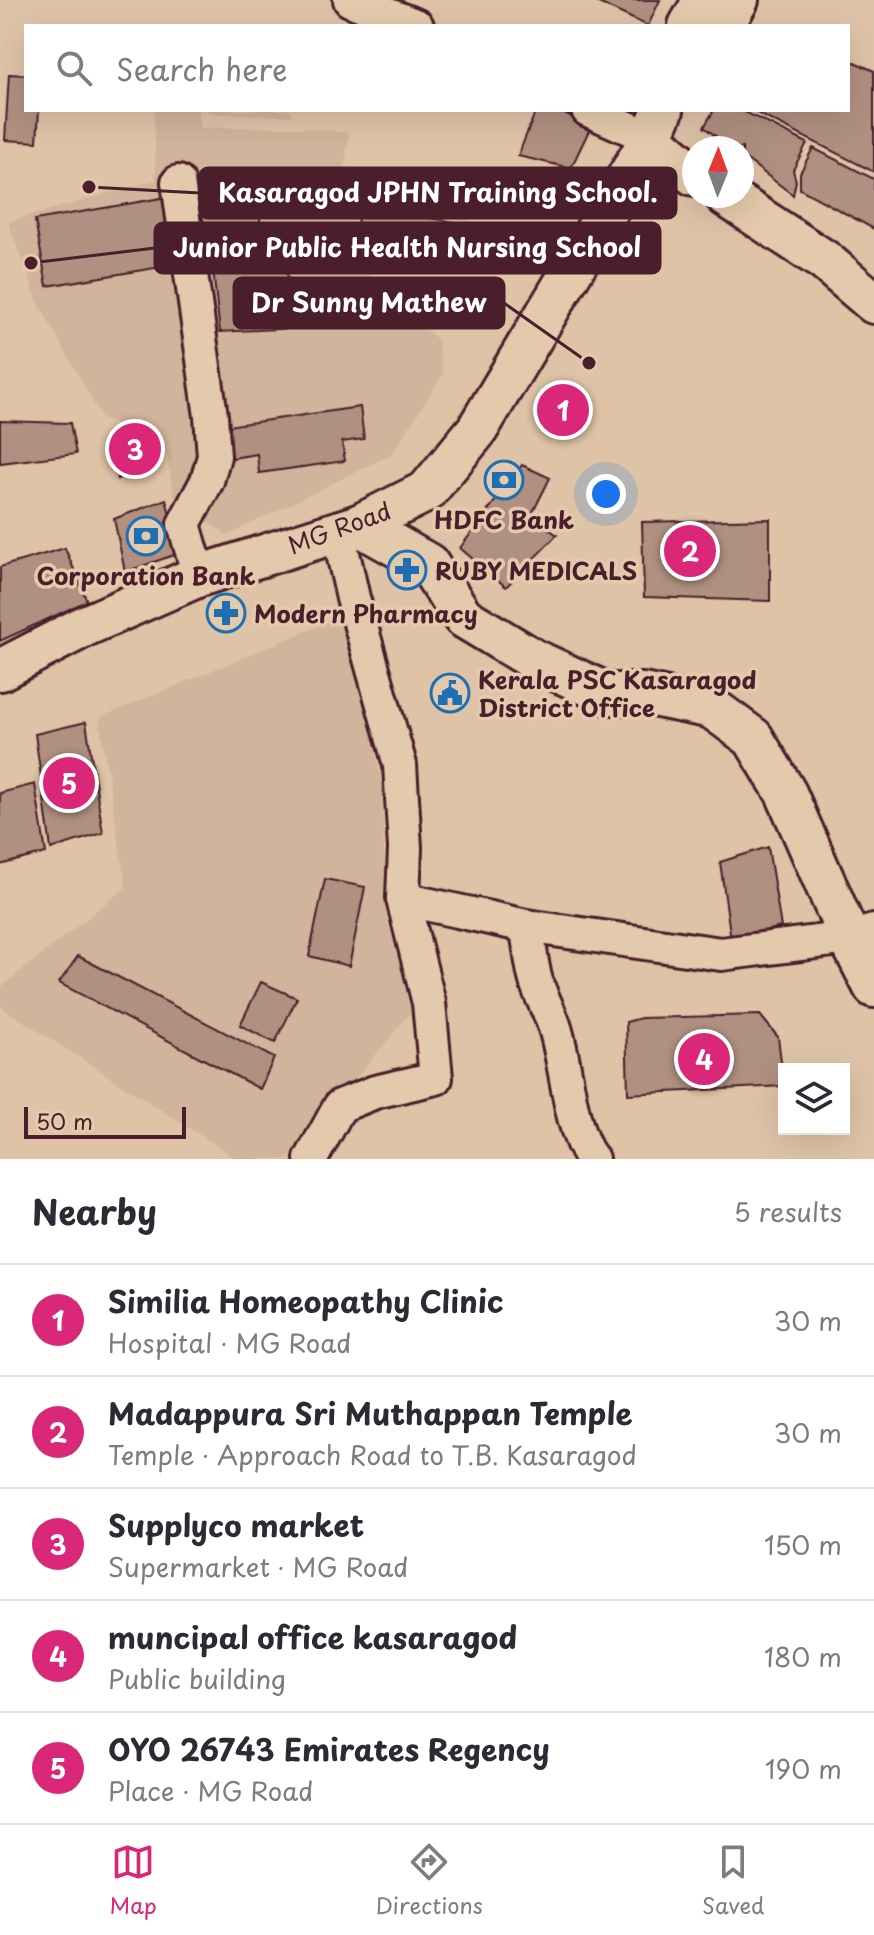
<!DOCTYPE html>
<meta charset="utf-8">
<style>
body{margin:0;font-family:"Playpen Sans",sans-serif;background:#f2f2f3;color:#2b2b33}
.controls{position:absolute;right:24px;bottom:24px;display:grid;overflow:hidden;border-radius:0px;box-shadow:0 8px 32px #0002}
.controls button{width:72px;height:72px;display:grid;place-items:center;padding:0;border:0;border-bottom:2px solid #e1e1e2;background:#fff;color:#2b2b33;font:40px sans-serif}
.compass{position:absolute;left:682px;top:136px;width:72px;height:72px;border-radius:50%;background:#fff;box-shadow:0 8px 32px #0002;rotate:1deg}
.scale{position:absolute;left:24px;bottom:20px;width:162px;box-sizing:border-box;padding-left:8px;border:4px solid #4a1f2b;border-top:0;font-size:22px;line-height:28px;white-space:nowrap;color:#4a1f2b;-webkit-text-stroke:6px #e4caac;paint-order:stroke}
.you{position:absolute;left:606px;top:494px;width:28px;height:28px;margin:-20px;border:6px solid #fff;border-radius:50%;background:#1a73e8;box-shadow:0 0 0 12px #1a73e833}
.badge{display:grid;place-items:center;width:52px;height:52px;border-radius:50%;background:#db2777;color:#fff;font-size:26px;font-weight:700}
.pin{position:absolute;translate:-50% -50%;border:4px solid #fff;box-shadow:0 2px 8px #0006}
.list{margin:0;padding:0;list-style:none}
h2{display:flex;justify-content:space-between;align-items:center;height:104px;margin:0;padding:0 32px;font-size:34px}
h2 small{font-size:26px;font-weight:400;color:#7c7c81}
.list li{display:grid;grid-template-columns:52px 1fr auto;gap:24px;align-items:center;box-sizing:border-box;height:112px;padding:0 32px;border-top:2px solid #e1e1e2}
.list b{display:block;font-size:30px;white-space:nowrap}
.list p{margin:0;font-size:26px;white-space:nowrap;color:#7c7c81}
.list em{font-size:26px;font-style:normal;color:#7c7c81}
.icon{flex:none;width:44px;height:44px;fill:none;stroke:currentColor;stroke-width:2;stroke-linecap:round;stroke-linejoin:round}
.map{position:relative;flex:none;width:874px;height:1159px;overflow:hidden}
.search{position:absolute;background:#fff;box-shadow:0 8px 32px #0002;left:24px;right:24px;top:24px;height:88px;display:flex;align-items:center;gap:20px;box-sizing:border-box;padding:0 28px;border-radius:0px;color:#7c7c81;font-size:30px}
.sheet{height:664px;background:#fff}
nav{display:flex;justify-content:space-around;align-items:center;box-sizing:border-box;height:112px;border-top:2px solid #e1e1e2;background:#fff;font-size:22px;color:#7c7c81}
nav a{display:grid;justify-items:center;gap:4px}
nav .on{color:#db2777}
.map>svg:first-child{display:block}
</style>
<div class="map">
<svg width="874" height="1159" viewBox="0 0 874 1159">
<rect width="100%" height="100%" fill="#dec3a7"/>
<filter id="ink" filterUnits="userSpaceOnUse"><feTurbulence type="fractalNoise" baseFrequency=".0125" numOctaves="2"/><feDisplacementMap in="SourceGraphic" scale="16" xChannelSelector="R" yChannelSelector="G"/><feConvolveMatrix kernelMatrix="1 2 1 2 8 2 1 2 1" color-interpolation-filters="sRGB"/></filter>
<g filter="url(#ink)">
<g fill="#d0b49b">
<path d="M154,110H198L200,128L291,127L349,133L342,188L415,209L471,218L464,268L384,255L367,282L437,339L443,374L392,454L228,535L175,500L163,436L103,420L38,302L8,222L156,180Z"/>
<path d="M208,110H291V116L208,113Z"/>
<path d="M347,614L381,778L387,922L421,1000L288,1159H237L0,1006V988L126,887L99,718Z"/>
</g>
<g fill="#b09080" stroke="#4a1f2b" stroke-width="2">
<path d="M592,0H660L648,26Z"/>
<path d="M848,59L874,71V172L751,110H848Z"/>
<path d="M9,74L26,75V110H39L37,142L5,140Z"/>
<path d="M536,110H554L592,124L571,168L518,156Z"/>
<path d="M714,110H741L807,143L793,170L796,181L793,195L742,156V148H731L704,127Z"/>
<path d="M813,148L874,179V229L800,189V173Z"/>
<path d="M258,184L262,252L205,255L201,187Z"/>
<path d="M173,196L185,263L47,286L35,220Z"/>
<path d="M360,205L464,224L459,255L355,236Z"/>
<path d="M286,265L294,328L220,332L213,270Z"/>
<path d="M360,407L364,439L342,442L345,461L259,473L257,454L232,458L227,426Z"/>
<path d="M0,421L70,423L76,454L0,463Z"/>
<path d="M148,432L161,462L117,479L113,435Z"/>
<path d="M522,465L550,478L531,516L557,535L506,587L460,548Z"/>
<path d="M166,499L180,553L125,572L114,519Z"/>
<path d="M770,519V601L644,597L642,522Z"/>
<path d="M65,548L87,601L0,641V567Z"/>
<path d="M86,722L103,833L51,849L35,734Z"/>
<path d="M35,784L46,853L0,865V793Z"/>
<path d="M768,847L781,927L731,940L720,862Z"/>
<path d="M325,879L365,887L349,966L309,956Z"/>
<path d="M78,956L274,1058L260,1089L59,983Z"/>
<path d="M261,982L297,998L275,1043L240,1025Z"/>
<path d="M760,1015L778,1037L784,1086L628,1094L626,1022L641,1018Z"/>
</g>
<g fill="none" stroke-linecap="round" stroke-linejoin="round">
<defs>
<g id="minor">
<path d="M350,0L417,26"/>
<path d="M588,110L651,138"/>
<path d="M178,182L211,416L214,456L207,481L184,524L199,576"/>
<path d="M338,531L353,598L400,765L405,848L403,899L526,926L721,954L849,938L874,931"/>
<path d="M526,926C530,944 531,964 536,981C541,997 550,1012 555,1028C567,1065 569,1130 592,1159"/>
<path d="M311,1159L340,1106L375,1092L436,1078L429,1003L403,899"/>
</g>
<g id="major">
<path d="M689,26L704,0"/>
<path d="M723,26L738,0"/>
<path d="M663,110L651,138L694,175"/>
<path d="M726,196L825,261L874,303"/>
<path d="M359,525L428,564L463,617L534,660L608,694H643L712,708L753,738L786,793L849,938L874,987"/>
<path d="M0,670L85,626L199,576L359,525L427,491L477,430L651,138"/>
</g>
</defs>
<use href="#minor" stroke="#4a1f2b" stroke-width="38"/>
<use href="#major" stroke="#4a1f2b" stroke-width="46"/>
<use href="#minor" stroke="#e4caac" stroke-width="32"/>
<use href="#major" stroke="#e4caac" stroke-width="40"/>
</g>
</g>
<defs>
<symbol id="bank-ring" viewBox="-11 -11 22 22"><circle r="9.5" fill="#e4caac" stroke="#1f6fb2" stroke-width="1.5"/><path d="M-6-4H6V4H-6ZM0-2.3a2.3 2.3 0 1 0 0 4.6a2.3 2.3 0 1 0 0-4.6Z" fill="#1f6fb2"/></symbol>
<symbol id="pharmacy-ring" viewBox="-11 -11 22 22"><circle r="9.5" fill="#e4caac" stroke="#1f6fb2" stroke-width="1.5"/><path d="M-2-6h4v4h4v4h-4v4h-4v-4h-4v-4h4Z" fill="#1f6fb2"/></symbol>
<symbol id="civic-ring" viewBox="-11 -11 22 22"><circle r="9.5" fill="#e4caac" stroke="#1f6fb2" stroke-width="1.5"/><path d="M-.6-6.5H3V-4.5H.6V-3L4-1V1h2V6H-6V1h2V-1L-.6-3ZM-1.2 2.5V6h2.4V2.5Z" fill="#1f6fb2"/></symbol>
</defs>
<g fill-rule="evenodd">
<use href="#bank-ring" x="482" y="458" width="44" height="44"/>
<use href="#bank-ring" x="124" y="514" width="44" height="44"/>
<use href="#pharmacy-ring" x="385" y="548" width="44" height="44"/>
<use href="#pharmacy-ring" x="204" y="591" width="44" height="44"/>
<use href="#civic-ring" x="428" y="671" width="44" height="44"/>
</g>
<g text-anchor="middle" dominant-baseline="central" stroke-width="7" stroke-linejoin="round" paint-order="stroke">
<g font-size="24" font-weight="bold" fill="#4a1f2b" stroke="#e4caac" text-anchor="start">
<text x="504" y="519" text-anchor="middle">HDFC Bank</text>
<text x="435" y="570">RUBY MEDICALS</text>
<text x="146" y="575" text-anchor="middle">Corporation Bank</text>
<text x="254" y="613">Modern Pharmacy</text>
<text x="478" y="679">Kerala PSC Kasaragod<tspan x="478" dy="28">District Office</tspan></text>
</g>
<g font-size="24" fill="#4a1f2b" stroke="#e4caac">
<text transform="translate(339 527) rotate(-20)">MG Road</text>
</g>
</g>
<path fill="none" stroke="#4a1f2b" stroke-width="3" d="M89 187L200 193M31 263L155 248M589 363L504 303"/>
<g fill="#4a1f2b" stroke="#e4caac" stroke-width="3">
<circle cx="89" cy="187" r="8"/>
<circle cx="31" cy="263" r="8"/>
<circle cx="589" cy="363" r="8"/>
</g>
<g fill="#4a1f2b" stroke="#4a1f2b" stroke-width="3">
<rect x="200" y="168" width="476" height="50" rx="8"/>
<rect x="155" y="223" width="505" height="50" rx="8"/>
<rect x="234" y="278" width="270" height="50" rx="8"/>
</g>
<g font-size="26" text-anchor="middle" font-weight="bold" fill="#fff">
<text x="438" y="202">Kasaragod JPHN Training School.</text>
<text x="407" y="257">Junior Public Health Nursing School</text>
<text x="369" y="312">Dr Sunny Mathew</text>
</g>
</svg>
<div class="controls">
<button><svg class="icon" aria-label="layers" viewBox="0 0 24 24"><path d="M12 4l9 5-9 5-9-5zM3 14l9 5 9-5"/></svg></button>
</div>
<svg class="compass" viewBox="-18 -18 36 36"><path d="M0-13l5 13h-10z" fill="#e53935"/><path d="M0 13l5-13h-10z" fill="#7c7c81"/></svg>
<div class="scale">50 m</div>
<div class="you"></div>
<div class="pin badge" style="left:563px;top:410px">1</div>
<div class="pin badge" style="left:690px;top:551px">2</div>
<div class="pin badge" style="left:135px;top:449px">3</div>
<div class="pin badge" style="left:704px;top:1059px">4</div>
<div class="pin badge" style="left:69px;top:783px">5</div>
<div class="search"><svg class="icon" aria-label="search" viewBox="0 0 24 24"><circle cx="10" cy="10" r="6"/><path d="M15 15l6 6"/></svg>Search here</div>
</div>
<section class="sheet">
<h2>Nearby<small>5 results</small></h2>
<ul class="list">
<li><span class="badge">1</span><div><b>Similia Homeopathy Clinic</b><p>Hospital · MG Road</p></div><em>30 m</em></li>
<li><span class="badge">2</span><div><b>Madappura Sri Muthappan Temple</b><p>Temple · Approach Road to T.B. Kasaragod</p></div><em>30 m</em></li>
<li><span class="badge">3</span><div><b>Supplyco market</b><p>Supermarket · MG Road</p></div><em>150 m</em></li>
<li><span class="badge">4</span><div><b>muncipal office kasaragod</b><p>Public building</p></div><em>180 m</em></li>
<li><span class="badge">5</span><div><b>OYO 26743 Emirates Regency</b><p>Place · MG Road</p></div><em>190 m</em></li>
</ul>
</section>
<nav>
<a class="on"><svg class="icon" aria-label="map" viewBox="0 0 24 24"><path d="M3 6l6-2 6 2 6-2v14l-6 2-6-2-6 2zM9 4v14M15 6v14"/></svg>Map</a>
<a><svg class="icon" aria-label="directions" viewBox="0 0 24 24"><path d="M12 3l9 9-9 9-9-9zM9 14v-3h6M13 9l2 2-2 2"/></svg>Directions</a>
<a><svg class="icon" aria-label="saved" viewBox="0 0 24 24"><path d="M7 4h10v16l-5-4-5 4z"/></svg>Saved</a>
</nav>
